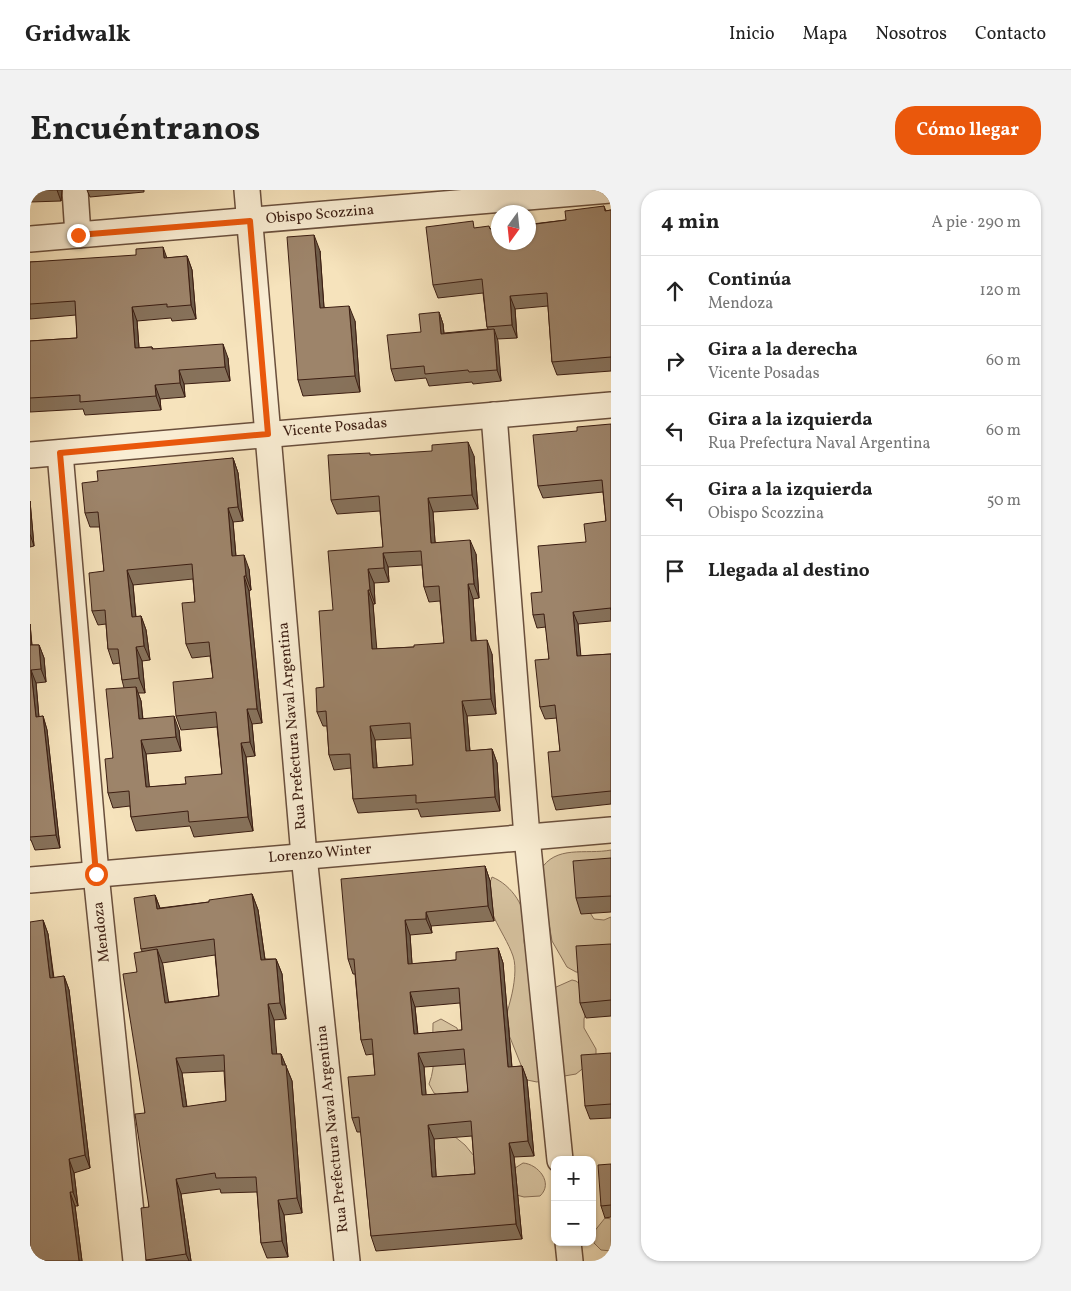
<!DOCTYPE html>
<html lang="es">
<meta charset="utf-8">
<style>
body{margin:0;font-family:Vollkorn,serif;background:#f2f2f2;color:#222}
.controls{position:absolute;right:15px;bottom:15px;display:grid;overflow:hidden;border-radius:10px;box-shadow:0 1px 4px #0004}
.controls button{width:45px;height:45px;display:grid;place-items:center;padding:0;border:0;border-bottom:1px solid #e0e0e0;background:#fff;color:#222;font:25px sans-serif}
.compass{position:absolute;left:461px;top:15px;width:45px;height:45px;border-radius:50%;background:#fff;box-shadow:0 1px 4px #0004;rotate:195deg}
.stop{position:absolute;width:15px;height:15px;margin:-11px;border:4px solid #ea580c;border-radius:50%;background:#fff}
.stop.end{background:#ea580c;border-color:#fff;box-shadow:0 1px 5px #0008}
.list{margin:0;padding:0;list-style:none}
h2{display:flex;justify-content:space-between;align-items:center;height:65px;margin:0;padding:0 20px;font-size:21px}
h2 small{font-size:16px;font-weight:400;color:#767676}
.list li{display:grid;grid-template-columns:32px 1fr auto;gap:15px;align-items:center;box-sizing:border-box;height:70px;padding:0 20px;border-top:1px solid #e0e0e0}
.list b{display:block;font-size:19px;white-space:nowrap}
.list p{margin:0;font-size:16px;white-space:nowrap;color:#767676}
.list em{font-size:16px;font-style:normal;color:#767676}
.icon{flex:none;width:28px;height:28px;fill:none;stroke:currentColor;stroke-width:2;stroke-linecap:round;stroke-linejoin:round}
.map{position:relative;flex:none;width:581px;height:1071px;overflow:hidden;border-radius:20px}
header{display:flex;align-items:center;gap:30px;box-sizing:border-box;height:70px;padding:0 25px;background:#fff;border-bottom:1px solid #e0e0e0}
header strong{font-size:24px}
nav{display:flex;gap:28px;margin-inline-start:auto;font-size:18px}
.intro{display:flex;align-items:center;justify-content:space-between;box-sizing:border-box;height:120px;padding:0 30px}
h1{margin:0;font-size:35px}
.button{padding:12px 22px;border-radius:20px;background:#ea580c;color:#fff;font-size:18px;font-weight:700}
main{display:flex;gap:30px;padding:0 30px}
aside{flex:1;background:#fff;border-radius:20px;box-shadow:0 1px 4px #0004}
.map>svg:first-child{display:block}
</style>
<header>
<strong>Gridwalk</strong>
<nav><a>Inicio</a><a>Mapa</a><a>Nosotros</a><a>Contacto</a></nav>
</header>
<div class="intro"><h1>Encuéntranos</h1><a class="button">Cómo llegar</a></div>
<main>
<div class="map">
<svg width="581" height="1071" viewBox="0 0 581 1071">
<rect width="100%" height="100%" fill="#f6e3bc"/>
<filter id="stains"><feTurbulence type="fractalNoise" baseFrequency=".004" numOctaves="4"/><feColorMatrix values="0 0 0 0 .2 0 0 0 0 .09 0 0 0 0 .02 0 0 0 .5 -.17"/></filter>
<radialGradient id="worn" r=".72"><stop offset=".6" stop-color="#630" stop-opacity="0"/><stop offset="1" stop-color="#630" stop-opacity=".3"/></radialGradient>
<g fill="#d6c29f" stroke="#897058">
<path d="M581,660V689L559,721L564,729L574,730L581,727V766L556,783L546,782L537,777L522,751L510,681C525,654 556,665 581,660Z"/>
<path d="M462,687C482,695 497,718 496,740C495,746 493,750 495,756C499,767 516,788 524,798L542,790L546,791L550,794L558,816L554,829V838L566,859V864L561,872L546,884L517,889L507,892L497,890L479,845C481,838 476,830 477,823C478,818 480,813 481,808C484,796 487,777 483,766C474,740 449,716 462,687Z"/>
<path d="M411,829L427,838L429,848L453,886L430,917L404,903L399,894C407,874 402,854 403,833Z"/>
<path d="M402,945L424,946L435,955L444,966L481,979L485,978L493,973C508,974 524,993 510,1006L494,1007L479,1003L407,998Z"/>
<path d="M575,1028L581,1029V1061L571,1060L564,1053L563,1043Z"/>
</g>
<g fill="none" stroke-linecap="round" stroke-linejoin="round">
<defs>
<g id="street">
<path d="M45,0L48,45"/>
<path d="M217,0L274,666L317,1071"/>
<path d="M0,49L580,0"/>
<path d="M464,225L497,647L530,970"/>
<path d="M30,263L66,684L106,1071"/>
<path d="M0,265L581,215"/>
<path d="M0,690L581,640"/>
<path d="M538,1052L540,1071"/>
</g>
</defs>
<use href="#street" stroke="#6a4f3c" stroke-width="28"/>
<use href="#street" stroke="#f9edd3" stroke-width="25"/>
</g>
<g fill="#87725b" stroke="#3c1e12" fill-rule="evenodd">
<path d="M0,0H32L31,11L0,12Z"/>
<path d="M57,0H114V2L60,7Z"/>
<path d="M574,16L576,21L581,20V181L527,185L522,172L518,116L485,119L487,148L467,149L471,191L443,194L442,192L399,196L396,188L365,191L361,179L391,142L409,122L413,134L414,143L458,139L457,137L453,103L408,108L403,95L446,38L460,39L536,30Z"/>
<path d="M290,61L294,117L325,131L330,202L273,206L268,190Z"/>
<path d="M157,66L162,80L166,129L142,131L141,128L107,131L109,158L122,157L123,159L198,168L200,191L154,194L155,207L130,209L131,220L55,225L53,219L0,222V151L47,148L46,125L0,129V72L137,68Z"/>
<path d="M581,235V431L548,434L550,466L581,464V614L526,620L522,607L530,561L527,528L515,529L510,517L519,469L516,437L507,438L503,425L512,402L556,352L576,331L573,302L513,308L508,296L547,241Z"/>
<path d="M341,265L444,266L448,319L403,322L405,352L446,364L449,408L443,409L446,450L462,464L466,524L437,526L440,561L462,559L467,573L470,621L391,627L388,619L328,623L323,609L321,578L304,580L299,565L297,536H293L287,522L294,497L303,420L353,357L350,321L307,324L301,310ZM392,375L394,397L399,412L410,411L414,453L384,457L346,459L343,414H345L344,393L359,392L358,377ZM382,548L383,575L347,578L345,550Z"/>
<path d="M203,268L208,283L213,331L203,332L206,366L219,379L221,400L219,401L232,533L222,534L225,566L216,567L223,641L164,647L160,636L106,641L101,627L100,616L83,618L78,603L83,568L94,498L92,490L90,473L83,474L78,459L76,434L68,435L62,421L74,381L70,337H60L55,323L68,291ZM163,389L165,412L156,454L162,468L180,466L183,488L146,526L151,540L187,537L192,584L156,594L119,597L116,564L151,561L149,540L113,529L111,511L108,503H115L112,471L120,470L116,440L111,426L106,427L103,395Z"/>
<path d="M0,311L4,356L0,357Z"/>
<path d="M0,434L2,455H9L14,468L16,492L6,493L9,527L13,526L17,540L30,658L5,660L1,650H0Z"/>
<path d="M581,668V722L551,724L546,708Z"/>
<path d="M455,676L460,691L464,731L401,736L402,743L380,745L382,774L426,770L468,758L473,773L482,877L492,876L497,890L504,966L484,967L492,1049L346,1061L341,1046L331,942H327L322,928L345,885L343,864L336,865L331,850L325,784H323L318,769ZM430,813L432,840L388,844L385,817ZM436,874L438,902L396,905L394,877ZM442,946L445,984L406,987L404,949Z"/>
<path d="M222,704L228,720L235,769H246L252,784L256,829L244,830L246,864H251L262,891L272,1023L254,1025L258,1067L237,1068L231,1053L227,1002L191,1003L190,999L151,1004L161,1071H116L119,1017L115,923L107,782L112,761L111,759L125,705L130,718L179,712ZM185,765L189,806L138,812L132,773ZM194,881L196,911L157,917L152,883Z"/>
<path d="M13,730L18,744L24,788L34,786L39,800L60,978L44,983L48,1016H45L52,1071H0Z"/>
<path d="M581,754V826L556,828L550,813Z"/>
<path d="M581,863V928L560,929L555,916Z"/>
<path d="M581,974V1027L575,1028L571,1016Z"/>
</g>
<g fill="#6e5c4a" stroke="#3c1e12">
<path d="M27,0H32L31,11Z"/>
<path d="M284,45L290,61L295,133L290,118Z"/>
<path d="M133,57L138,71L134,68Z"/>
<path d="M157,66L162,80L166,129L161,115Z"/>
<path d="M480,106L485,119L487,148L482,135Z"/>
<path d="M319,116L325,131L330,202L325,186Z"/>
<path d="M102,117L107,131L110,172L105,158Z"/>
<path d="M409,122L413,134L415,155L411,144Z"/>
<path d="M464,139L468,151L471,191L467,180Z"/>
<path d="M193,154L198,168L200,191L195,177Z"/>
<path d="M149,180L154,194L155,207L150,193Z"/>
<path d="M125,195L130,209L131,220L126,206Z"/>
<path d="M438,252L444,266L448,319L442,305Z"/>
<path d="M203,268L208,283L213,331L208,317Z"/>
<path d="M398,308L403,322L406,367L401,353Z"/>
<path d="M0,311L4,356L0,344Z"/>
<path d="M198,318L203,332L207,380L202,366Z"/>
<path d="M440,350L446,364L449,408L444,394Z"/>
<path d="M353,363L358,377L359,392L354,378Z"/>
<path d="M214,365L219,379L221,400L216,386Z"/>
<path d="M338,379L344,393L345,414L340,400Z"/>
<path d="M97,380L103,395L107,441L102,427Z"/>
<path d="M214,386L219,401L232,533L227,519Z"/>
<path d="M438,394L443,409L447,465L441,451Z"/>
<path d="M338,400L343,414L348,473L342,459Z"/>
<path d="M543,422L548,434L552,478L547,466Z"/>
<path d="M111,426L116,440L120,470L114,456Z"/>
<path d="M0,434L3,469L0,459Z"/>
<path d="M457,450L462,464L466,524L461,509Z"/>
<path d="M9,455L14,468L16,492L11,479Z"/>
<path d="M106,457L112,471L115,503L109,488Z"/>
<path d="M1,480L6,493L10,540L6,527Z"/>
<path d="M106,497L111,511L114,543L109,529Z"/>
<path d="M432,511L437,526L441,575L436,561Z"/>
<path d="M217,519L222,534L225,566L220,552Z"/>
<path d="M13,526L17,540L30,658L26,645Z"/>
<path d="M144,526L149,540L151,561L146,547Z"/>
<path d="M340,536L345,550L348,592L343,578Z"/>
<path d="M111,550L116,564L121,612L116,597Z"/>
<path d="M211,553L216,567L223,641L218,627Z"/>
<path d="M462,559L467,573L470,621L465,607Z"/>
<path d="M455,676L460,691L464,731L458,716Z"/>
<path d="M222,704L228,720L237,785L231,770Z"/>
<path d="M125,705L131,721L127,719Z"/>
<path d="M396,722L401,736L402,743L396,729Z"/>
<path d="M13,730L18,744L25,802L20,788Z"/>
<path d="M375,730L380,745L383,788L378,774Z"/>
<path d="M468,758L473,773L483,891L478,877Z"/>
<path d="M127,759L133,775L141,828L135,813Z"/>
<path d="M246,769L252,784L256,829L250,813Z"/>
<path d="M34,786L39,800L60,978L55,965Z"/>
<path d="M380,802L385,817L389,859L384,844Z"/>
<path d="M238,814L244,830L248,880L242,864Z"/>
<path d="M388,863L394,877L397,919L392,905Z"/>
<path d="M251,864L262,891L272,1023L267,1008Z"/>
<path d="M146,868L152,883L159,933L153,917Z"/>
<path d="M492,876L497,890L504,966L498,951Z"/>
<path d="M398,935L404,949L407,1002L402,987Z"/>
<path d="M479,953L484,967L492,1049L486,1034Z"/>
<path d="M39,969L44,983L48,1016L43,1002Z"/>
<path d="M146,989L151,1004L161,1071H159L156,1064Z"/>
<path d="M40,1002L45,1016L52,1071H49Z"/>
<path d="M248,1010L254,1025L258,1067L252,1051Z"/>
</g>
<g fill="#9d846a" stroke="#3c1e12" fill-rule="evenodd">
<path d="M574,16L575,21L581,20V167L522,172L517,103L480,106L482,135L457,137L452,89L403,95L396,37L443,31L444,38L459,36L460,39L468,38V52H498V35L536,30L535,21Z"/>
<path d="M284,45L290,118L319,116L325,186L268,190L257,47Z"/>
<path d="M133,57L134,68L157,66L161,115L137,117V114L102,117L105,158L122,157V159L193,154L195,177L149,180L150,193L125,195L126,206L50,212V205L0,208V151L47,148L45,111L0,114V72L106,65V59Z"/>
<path d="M409,122L411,144L464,139L467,180L439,182L438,180L395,184L394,176L361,179L357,145L391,142L389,124Z"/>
<path d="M581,234V420V418L543,422L547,466L581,464V601L522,607L518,562L530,561L525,515L510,517L505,470L519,469L514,424L503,425L501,403L512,402L508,356L556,352L554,334L576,331L572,290L508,296L503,245L547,241V237Z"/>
<path d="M438,252L442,305L398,308L401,353L440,350L444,394H438L441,451L457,450L461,509L432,511L436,561L462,559L465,607L386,613V605L323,609L320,564L299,565L296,521L287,522L286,498L294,497L289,421L303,420L298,361L353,357L349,306L301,310L298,265L340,263V265L402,261V255ZM391,361L394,397L409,396L414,453L384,455V457L342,459L338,400H340L338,379L354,378L353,363ZM380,533L383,575L343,578L340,536Z"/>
<path d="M203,268L208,317L198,318L202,366L214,365L216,386H214L227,519H217L220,552L211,553L218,627L159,632L158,621L101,627L99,601L78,603L75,569L83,568L76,499L106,497L109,529L144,526L146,547L111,550L116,597L156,594L155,587L192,584L186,522L146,526L143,492L183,488L179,452L156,454L152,413L165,412L162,374L97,380L102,427L111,426L114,456L106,457L109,488L92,490L88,459H78L75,420L62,421L59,383L74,381L68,322L55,323L52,293L68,291L67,281Z"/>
<path d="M0,455H9L11,479L1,480L6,527L13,526L26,645L0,647Z"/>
<path d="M581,668V706L546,708L543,671Z"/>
<path d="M455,676L458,716L396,722V729L375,730L378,774L426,770V762L468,758L478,877L492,876L498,951L479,953L486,1034L341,1046L329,927L322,928L318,887L345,885L342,849L331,850L324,769H318L311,689ZM429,798L432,840L384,844L380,802ZM434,859L438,902L392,905L388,863ZM441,931L445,984L402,987L398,935Z"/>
<path d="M222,704L231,770L246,769L250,813L238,814L242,864H251L252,875H256L267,1008L248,1010L252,1051L231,1053L226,987L186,988L185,983L146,989L156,1064L116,1070L111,1018L119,1017L105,924L115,923L93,784L107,782L104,763L127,759L135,813L189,806L184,749L111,759L104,708L125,705L127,719L179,712V710ZM194,865L196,911L153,917L146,868Z"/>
<path d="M13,730L20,788L34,786L55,965L39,969L43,1002H40L49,1071H0V732Z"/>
<path d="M581,754V810L550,813L546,756Z"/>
<path d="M581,863V914L555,916L551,865Z"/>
<path d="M581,974V1015L571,1016L568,975Z"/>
</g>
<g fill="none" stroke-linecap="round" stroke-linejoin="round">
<path stroke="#ea580c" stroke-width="6" d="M48,45L220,31L238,244L30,263L66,684"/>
</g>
<g text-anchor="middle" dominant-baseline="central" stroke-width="4" stroke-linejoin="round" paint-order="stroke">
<g font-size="15" fill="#3c1e12" stroke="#f9edd3">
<text transform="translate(290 25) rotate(-5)">Obispo Scozzina</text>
<text transform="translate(305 238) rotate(-5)">Vicente Posadas</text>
<text transform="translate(263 536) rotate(-95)">Rua Prefectura Naval Argentina</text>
<text transform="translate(290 664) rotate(-5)">Lorenzo Winter</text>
<text transform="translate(72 742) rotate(-96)">Mendoza</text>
<text transform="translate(303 939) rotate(-96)">Rua Prefectura Naval Argentina</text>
</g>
</g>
<rect width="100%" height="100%" filter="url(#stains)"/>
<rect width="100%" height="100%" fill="url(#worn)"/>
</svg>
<div class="controls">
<button>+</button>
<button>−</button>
</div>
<svg class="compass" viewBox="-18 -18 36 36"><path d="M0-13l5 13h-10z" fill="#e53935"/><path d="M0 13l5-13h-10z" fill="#767676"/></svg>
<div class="stop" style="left:66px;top:684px"></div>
<div class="stop end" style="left:48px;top:45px"></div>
</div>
<aside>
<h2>4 min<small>A pie · 290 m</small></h2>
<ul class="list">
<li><svg class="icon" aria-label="ahead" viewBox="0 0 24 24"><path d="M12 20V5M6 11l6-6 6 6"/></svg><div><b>Continúa</b><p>Mendoza</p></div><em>120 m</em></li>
<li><svg class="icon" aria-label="right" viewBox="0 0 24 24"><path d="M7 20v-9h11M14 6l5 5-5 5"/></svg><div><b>Gira a la derecha</b><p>Vicente Posadas</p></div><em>60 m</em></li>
<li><svg class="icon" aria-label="left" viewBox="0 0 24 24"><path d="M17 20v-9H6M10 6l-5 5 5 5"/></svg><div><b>Gira a la izquierda</b><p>Rua Prefectura Naval Argentina</p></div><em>60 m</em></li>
<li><svg class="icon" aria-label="left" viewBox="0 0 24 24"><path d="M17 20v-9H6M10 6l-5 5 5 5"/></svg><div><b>Gira a la izquierda</b><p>Obispo Scozzina</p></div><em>50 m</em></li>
<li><svg class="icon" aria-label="arrive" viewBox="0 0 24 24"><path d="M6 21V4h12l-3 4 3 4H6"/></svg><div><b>Llegada al destino</b></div></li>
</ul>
</aside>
</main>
